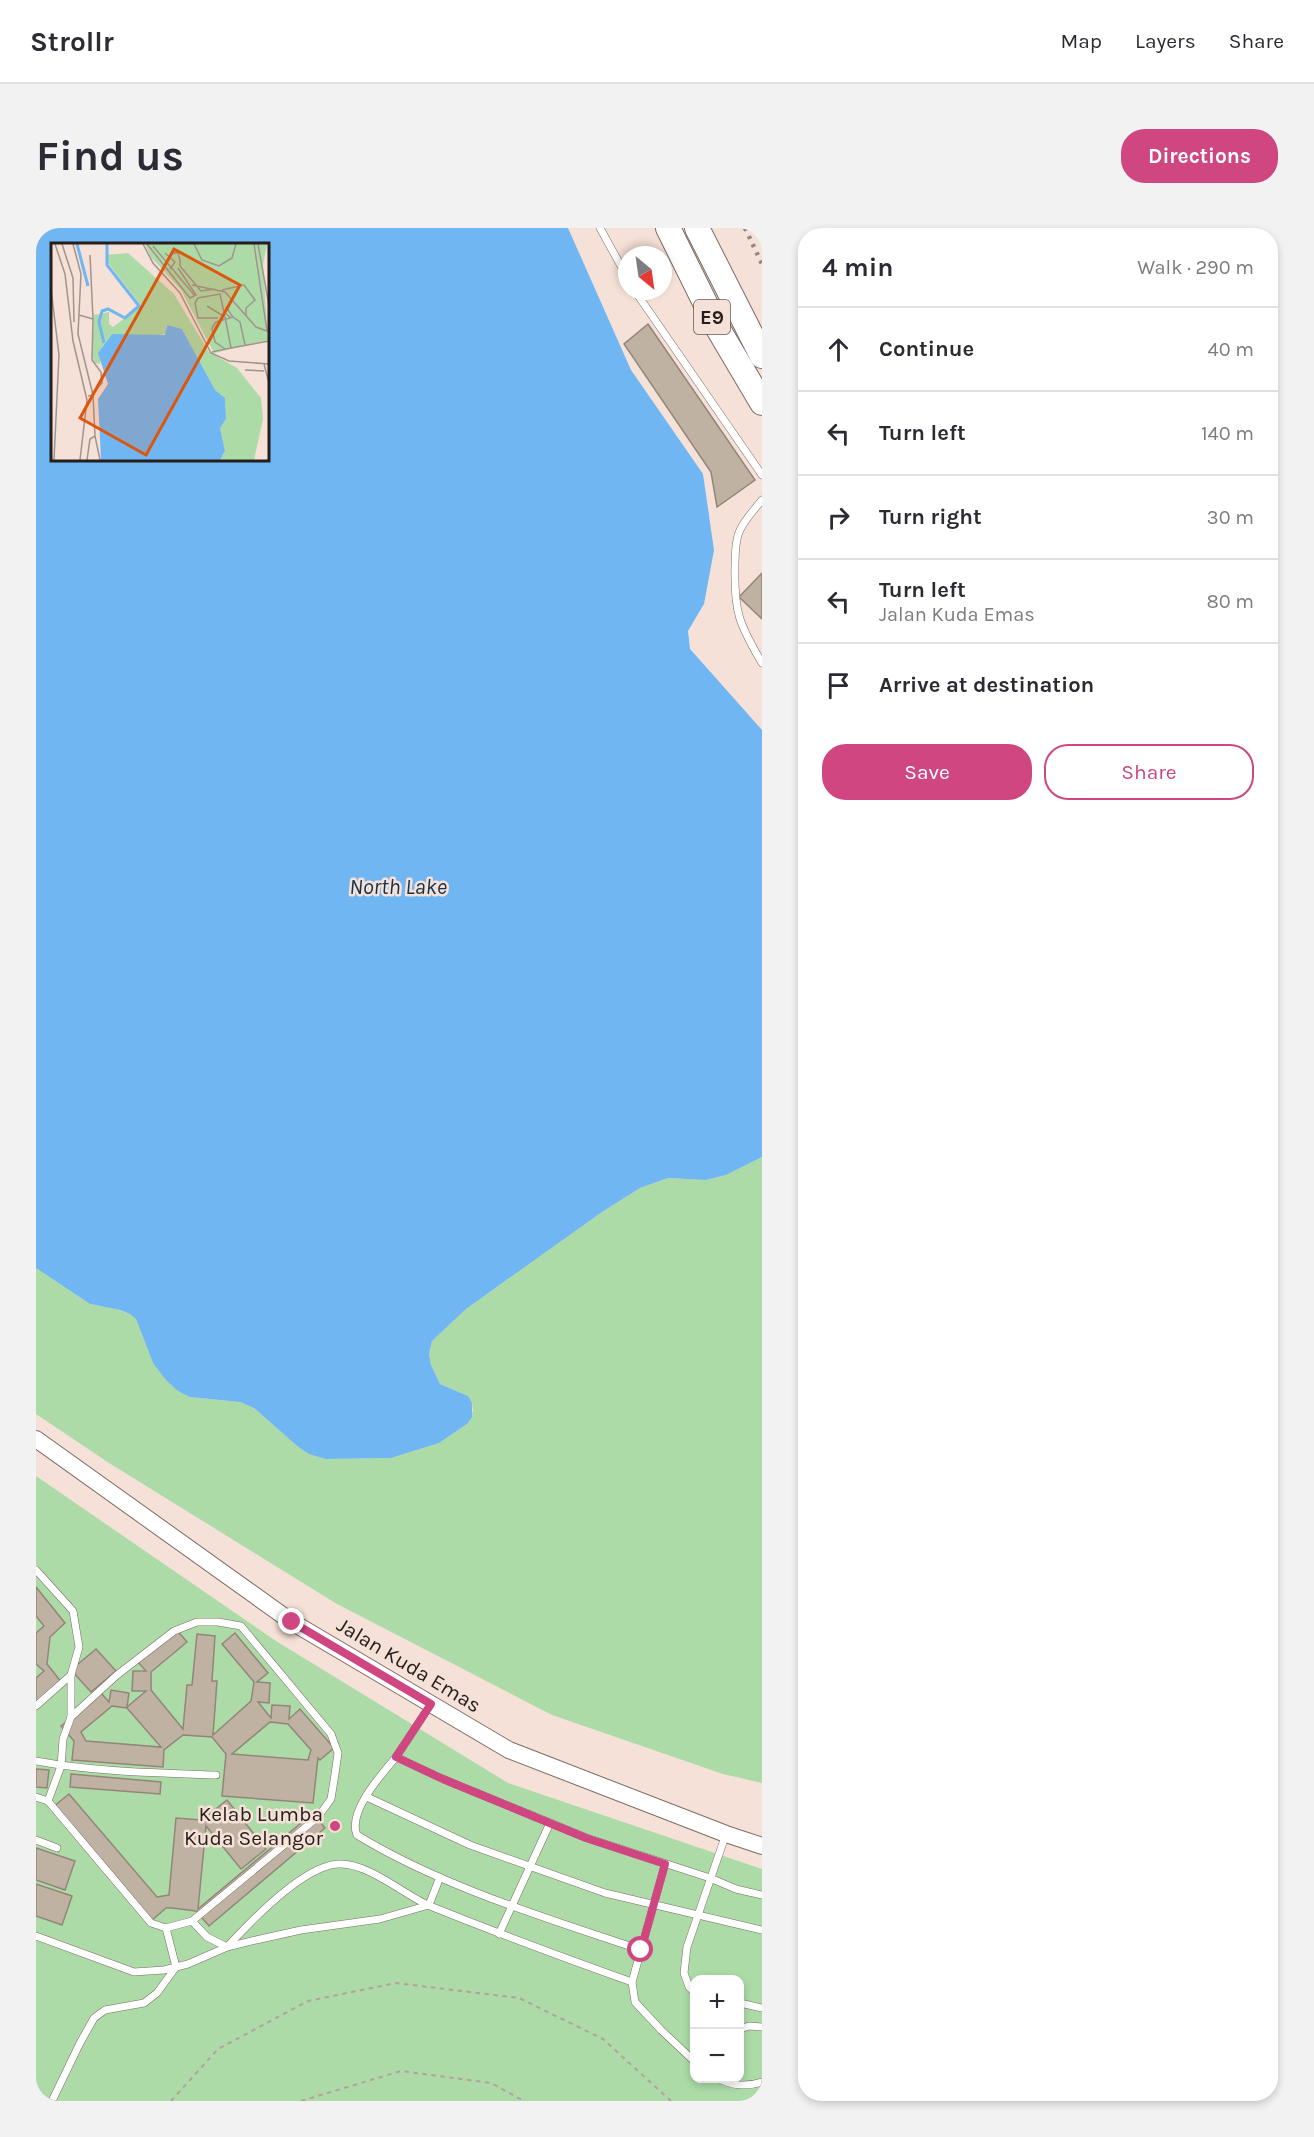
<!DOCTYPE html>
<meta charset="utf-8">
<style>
body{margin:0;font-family:Karla,sans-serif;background:#f2f2f3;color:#2b2b33}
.controls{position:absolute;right:18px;bottom:18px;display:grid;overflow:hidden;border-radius:12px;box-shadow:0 3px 9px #0003}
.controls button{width:54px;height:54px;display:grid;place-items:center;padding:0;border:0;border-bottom:2px solid #e1e1e2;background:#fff;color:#2b2b33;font:30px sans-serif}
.compass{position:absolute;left:582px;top:18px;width:54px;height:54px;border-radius:50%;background:#fff;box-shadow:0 3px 9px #0003;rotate:151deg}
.stop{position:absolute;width:18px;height:18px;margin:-14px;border:4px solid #cf4681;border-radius:50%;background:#fff}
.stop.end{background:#cf4681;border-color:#fff;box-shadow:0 2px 6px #0008}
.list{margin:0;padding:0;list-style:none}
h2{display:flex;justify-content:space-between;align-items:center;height:78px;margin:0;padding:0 24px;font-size:26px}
h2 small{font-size:20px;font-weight:400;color:#7c7c81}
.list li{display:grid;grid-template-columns:39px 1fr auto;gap:18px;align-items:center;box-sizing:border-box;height:84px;padding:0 24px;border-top:2px solid #e1e1e2}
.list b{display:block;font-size:22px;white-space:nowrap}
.list p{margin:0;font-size:20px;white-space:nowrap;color:#7c7c81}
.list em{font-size:20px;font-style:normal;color:#7c7c81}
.actions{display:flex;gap:12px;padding:18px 24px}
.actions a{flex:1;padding:14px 0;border:2px solid #cf4681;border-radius:24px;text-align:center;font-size:21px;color:#cf4681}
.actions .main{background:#cf4681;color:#fff}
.icon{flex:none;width:33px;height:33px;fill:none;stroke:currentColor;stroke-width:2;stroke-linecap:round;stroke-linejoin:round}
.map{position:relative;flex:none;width:726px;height:1873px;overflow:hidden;border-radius:24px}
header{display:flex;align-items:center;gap:36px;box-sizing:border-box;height:84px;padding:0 30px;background:#fff;border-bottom:2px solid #e1e1e2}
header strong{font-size:28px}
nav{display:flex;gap:33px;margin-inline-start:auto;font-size:21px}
.intro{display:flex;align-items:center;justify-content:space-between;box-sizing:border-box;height:144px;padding:0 36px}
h1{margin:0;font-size:42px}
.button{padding:15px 27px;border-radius:24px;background:#cf4681;color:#fff;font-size:21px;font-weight:700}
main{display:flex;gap:36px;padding:0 36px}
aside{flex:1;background:#fff;border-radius:24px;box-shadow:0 3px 9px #0003}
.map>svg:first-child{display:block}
</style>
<header>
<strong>Strollr</strong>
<nav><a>Map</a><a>Layers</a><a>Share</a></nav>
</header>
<div class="intro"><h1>Find us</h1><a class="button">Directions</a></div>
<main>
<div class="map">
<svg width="726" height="1873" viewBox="0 0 726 1873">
<rect width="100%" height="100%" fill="#f5e1d7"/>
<g fill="#acdba8" fill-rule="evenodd">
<path d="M726,929V1555L687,1546L516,1487L301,1376L73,1235L0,1186V1040L54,1076L83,1082L94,1086L100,1091L117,1135L142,1163L155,1169L204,1174L218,1180L260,1217L290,1231L355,1230L403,1215L431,1196L437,1183L436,1175L432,1168L404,1156L395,1137L393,1126L396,1113L430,1081L566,984L604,960L632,950L670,952L690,947Z"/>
<path d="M0,1248L240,1413L472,1555L726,1641V1873H0ZM658,1752H704V1850H658Z"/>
</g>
<path fill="#6fb6f2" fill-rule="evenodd" d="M0,0H532L595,142L667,246L678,322L668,376L652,403L654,421L726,502V929L690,947L670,952L632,950L604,960L566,984L430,1081L396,1113L393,1126L395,1137L404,1156L432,1168L436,1175V1189L431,1196L403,1215L355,1230L290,1231L273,1226L260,1217L218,1180L204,1174L154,1169L142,1163L130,1152L117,1135L100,1091L94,1086L84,1082L54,1076L0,1040ZM16,16H231V231H16Z"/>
<g fill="#bfb2a3" stroke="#928678" stroke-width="1.5" fill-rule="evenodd">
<path d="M612,96L719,252L681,279L675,244L588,116Z"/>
<path d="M726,345V391L703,369Z"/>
<path d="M0,1359L29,1395L14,1409L11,1436L26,1455L0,1477V1450L8,1443L0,1436V1405L8,1398L0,1388Z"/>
<path d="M140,1401L151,1414L115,1444V1462L147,1501L151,1457H156L161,1406L179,1408L176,1453H181L177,1507L215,1473L218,1454L186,1416L199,1405L232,1445L221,1454L234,1455L233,1475L222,1474L235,1490L236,1477L254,1478L253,1491L264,1481L298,1520L284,1532L282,1530L277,1575L186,1568L190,1526L176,1509L147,1507L128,1522L127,1539L36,1532L38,1513L25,1498L65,1465L73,1474L75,1462L93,1465L91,1479L110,1463H96L97,1443H110L101,1433ZM76,1478L91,1480L125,1519L50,1513L45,1504ZM234,1494L252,1496L275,1522L272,1532L196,1526Z"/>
<path d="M60,1421L80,1443L55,1464L35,1442Z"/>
<path d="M0,1541L13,1542L11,1560L0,1559Z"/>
<path d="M35,1546L125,1554L124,1566L34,1559Z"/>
<path d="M33,1566L121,1669L133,1667L140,1590L166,1592L191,1572L230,1621L205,1641L170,1598L162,1681L277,1585L289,1600L173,1698L160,1683L136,1680H130L114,1694L17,1579Z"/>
<path d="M0,1620L39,1633L29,1662L0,1652Z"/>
<path d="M0,1656L36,1668L26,1697L0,1688Z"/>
</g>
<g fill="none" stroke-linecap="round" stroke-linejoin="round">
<defs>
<g id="service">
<path d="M564,0L591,49"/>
<path d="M599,63L726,247"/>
<path d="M726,272C719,281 709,291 704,302C699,312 699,328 699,339C698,384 703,396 726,435"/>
<path d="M0,1342L37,1383L43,1419L35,1447L0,1478"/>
<path d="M360,1529L395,1476"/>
<path d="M0,1533C59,1544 120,1545 180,1547"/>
<path d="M0,1569L12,1573L115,1695L130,1700L156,1693L282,1589L295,1571L299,1546L302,1525L295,1506L205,1398L182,1394H161L138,1403L81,1447L35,1489"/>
<path d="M331,1569L434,1617L569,1665L726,1702"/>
<path d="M12,1573L25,1538L27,1511L35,1489V1447"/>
<path d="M0,1612L21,1620"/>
<path d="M629,1636L596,1754L599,1774L625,1802L658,1833"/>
<path d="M156,1693L171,1709L191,1719C214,1694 268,1637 303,1636C333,1635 368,1667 394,1678C461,1705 528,1730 596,1754"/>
<path d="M463,1706L514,1595"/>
<path d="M0,1708L98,1744L128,1742L152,1736L191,1719L220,1712L265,1702L344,1691L393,1677L404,1649"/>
<path d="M605,1722C511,1690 406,1659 321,1607C311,1584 346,1546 360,1529L407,1551L551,1610L674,1650L700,1661L726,1667"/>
<path d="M658,1764L653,1759L648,1745L651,1719L690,1606"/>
<path d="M704,1775L726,1780"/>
<path d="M704,1801L713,1798L726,1799"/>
<path d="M681,1850C697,1858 710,1859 726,1854"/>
<path d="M16,1873L44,1815L58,1790L69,1782L108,1775L121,1765L140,1739L130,1700"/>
</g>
<path id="tertiary" d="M0,1211L256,1394L473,1522L690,1606L726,1618"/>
<g id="motorway">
<path d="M632,0L681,99L726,175"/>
<path d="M661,0L726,128"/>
</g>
</defs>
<use href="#service" stroke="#7c6b62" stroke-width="8"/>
<use href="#tertiary" stroke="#7c6b62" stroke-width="18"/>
<use href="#motorway" stroke="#7c6b62" stroke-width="26"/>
<g stroke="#b2a29a" stroke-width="2" stroke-dasharray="4.5 4.5" stroke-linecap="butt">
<path d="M135,1873L182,1821L272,1773L360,1755L483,1770L567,1811L635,1873"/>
<path d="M265,1873L365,1843L455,1855L488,1873"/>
</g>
<use href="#service" stroke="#fff" stroke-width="7"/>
<use href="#tertiary" stroke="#fff" stroke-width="16"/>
<use href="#motorway" stroke="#fff" stroke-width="24"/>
<path stroke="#94867f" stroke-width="4.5" stroke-dasharray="3 6" stroke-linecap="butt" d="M709,0L726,36"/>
</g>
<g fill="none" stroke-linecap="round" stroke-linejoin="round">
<path stroke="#cf4681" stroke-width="8" d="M256,1394L395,1476L360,1529L407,1551L550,1610L629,1636L605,1722"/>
</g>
<circle fill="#cf4681" stroke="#f5e1d7" stroke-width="2" cx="299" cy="1598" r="6"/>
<g text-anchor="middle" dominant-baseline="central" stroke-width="5" stroke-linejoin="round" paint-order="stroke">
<rect fill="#f5e1d7" stroke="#635853" stroke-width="1.5" x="658" y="72" width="36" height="34" rx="4.5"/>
<g font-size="20" font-weight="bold" fill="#251e1b">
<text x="676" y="89">E9</text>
</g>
<g font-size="21" fill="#251e1b" stroke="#f5e1d7">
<text transform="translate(373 1437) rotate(31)">Jalan Kuda Emas</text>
</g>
<g font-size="21" fill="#251e1b" stroke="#f5e1d7" text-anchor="end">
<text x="287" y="1586">Kelab Lumba<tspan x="287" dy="24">Kuda Selangor</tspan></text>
</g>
<g font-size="22" font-style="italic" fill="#13324a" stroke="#f5e1d7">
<text x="362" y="659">North Lake</text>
</g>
</g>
<g transform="translate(15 15)">
<rect width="218" height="218" fill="#f5e1d7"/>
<path d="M94,1H216L212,22L217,97L163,110L130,47L100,14ZM77,10L123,51L158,109L186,125L210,155L212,176L203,217H169L174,208L169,185L175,176L174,155L164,147L131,86L115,83V91L93,94L61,91L51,104L49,121L44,120L41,113L43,72L58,69V81L62,84L90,63L55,17V12Z" fill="#acdba8"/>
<path d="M116,82L131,86L164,147L174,155L175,176L169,185L174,208L169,217H50L47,156L57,141L47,110L61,91L114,92Z" fill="#6fb6f2"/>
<path fill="none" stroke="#6fb6f2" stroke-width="3" d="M26,1L37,43M53,100L48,79L51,68L57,66L74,75L88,63L56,22V1"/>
<path fill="none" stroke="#a2938c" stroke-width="1.5" d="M4,1L14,31L22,98L36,157L29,217M11,1L22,35L23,79M22,1L30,31L27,91L42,152L37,153M92,1L102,20L129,50L160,110L178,118L218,121M96,1L139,55L145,52L127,25M143,1L151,17L168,23L181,15L185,1M207,1L218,63M102,3L144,53M114,10L124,19L119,26M126,10L119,11L125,9L127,10L129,17V23M39,12L42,76M129,23L150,48L164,46M141,42L174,49L205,84L216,88L203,1M0,46L8,112L3,217M171,47L193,42L204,57L195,65V73M156,63L174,74L180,105L161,109M28,72L42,76L41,117L50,129L51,140L41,151M182,74L189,79L194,102M167,75H147L144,60L147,55L169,51L173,69L180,75M0,84V153M180,105L218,98M174,106L164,99L161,85L165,79L182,74L175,64M213,121L218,140M194,127L213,128M42,152L44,193M36,217L39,196L44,193L49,217"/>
<path fill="#de560d" fill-opacity="0.15" stroke="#de560d" stroke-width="3" d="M123,6L189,42L95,212L29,175Z"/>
<rect width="218" height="218" fill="none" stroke="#251e1b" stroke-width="3"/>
</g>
</svg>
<div class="controls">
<button>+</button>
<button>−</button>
</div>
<svg class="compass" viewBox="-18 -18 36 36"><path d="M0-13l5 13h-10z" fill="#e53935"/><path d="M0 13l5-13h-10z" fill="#7c7c81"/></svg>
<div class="stop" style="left:605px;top:1722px"></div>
<div class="stop end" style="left:256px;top:1394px"></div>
</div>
<aside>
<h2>4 min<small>Walk · 290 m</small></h2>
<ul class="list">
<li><svg class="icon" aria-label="ahead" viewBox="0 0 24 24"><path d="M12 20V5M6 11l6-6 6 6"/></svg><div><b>Continue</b></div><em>40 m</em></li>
<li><svg class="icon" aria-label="left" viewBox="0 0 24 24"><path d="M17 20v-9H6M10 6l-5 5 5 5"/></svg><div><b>Turn left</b></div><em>140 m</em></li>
<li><svg class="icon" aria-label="right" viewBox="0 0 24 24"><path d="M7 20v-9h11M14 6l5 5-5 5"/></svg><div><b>Turn right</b></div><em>30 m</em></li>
<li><svg class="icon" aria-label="left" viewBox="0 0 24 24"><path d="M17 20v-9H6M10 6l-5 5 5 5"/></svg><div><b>Turn left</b><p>Jalan Kuda Emas</p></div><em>80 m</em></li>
<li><svg class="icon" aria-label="arrive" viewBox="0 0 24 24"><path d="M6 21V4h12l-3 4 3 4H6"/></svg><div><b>Arrive at destination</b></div></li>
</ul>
<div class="actions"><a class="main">Save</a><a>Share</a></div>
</aside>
</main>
